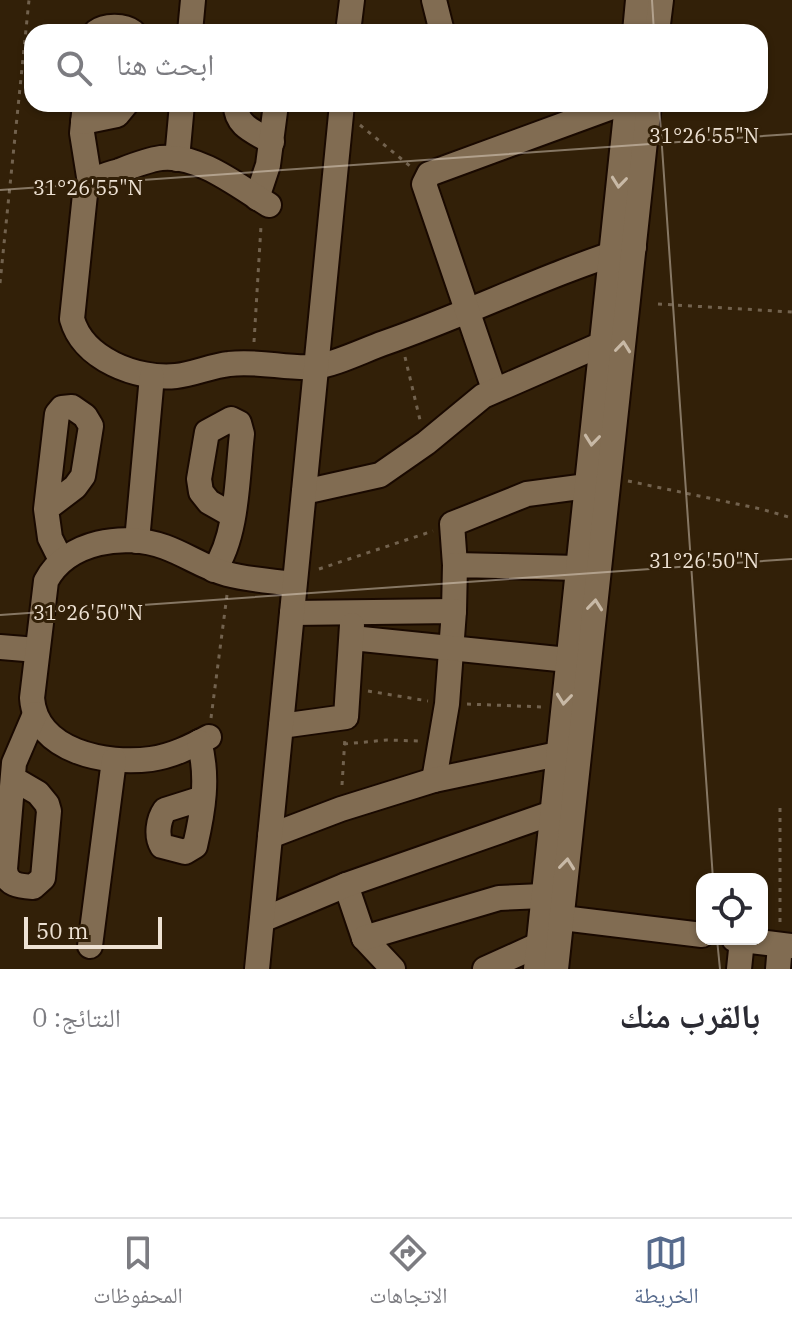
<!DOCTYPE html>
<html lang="ar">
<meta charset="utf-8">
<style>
body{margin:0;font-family:"IBM Plex Serif","Noto Naskh Arabic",serif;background:#f7f7f7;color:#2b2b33;direction:rtl}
.controls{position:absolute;right:24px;bottom:24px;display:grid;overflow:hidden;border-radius:16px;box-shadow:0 2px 6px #0004}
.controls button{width:72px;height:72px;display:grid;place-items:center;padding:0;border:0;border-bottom:2px solid #e1e1e2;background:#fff;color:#2b2b33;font:40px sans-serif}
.scale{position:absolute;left:24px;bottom:20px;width:138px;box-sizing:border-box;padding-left:8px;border:4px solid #eee2d4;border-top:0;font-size:22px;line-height:28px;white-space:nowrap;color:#eee2d4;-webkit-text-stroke:6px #322008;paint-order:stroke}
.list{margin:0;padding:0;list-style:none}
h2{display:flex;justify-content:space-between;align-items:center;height:104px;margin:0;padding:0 32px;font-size:34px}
h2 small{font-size:26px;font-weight:400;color:#7c7c81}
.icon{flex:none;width:44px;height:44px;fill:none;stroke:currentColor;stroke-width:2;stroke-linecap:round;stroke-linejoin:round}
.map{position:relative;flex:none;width:792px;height:969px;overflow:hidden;direction:ltr}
.search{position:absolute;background:#fff;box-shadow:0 2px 6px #0004;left:24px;right:24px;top:24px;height:88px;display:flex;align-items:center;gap:20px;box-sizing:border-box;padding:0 28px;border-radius:24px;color:#7c7c81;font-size:30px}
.sheet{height:248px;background:#fff}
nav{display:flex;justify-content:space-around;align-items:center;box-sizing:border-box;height:112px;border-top:2px solid #e1e1e2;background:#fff;font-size:22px;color:#7c7c81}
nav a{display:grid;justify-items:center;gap:4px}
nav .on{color:#576b8d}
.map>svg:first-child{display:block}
</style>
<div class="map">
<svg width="792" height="969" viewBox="0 0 792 969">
<rect width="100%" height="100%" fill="#322008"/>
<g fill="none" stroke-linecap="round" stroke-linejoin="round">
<defs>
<g id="minor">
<path d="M434,0L442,32"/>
<path d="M96,32C105,25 124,25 133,32"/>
<path d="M190,32L193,0"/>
<path d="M348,32L352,0"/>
<path d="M635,32L638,0"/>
<path d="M657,32L661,0"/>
<path d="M85,104L82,133L90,183"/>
<path d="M236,104C235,126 255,132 272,142"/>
<path d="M83,122L117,115L126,104"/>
<path d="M177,159L182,104"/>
<path d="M257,198L268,165L276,104"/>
<path d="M269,205C238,186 199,154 161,158C147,160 132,166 119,171C103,176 90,178 85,194L72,319C83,359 137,380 176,376C194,374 211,366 229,364C258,360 286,369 314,367C334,365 364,350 384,343C468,314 549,273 634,247"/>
<path d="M494,389L424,184L429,174L620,104"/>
<path d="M304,492L380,475L426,443L483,396L602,344"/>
<path d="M46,509L75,487L83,476L91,426L85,416L72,407L62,408L57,414L46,509L50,538L61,560"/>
<path d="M137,541L152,376"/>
<path d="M455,565L452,524L527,494L587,486"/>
<path d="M214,570C238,535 237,476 242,434L239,423L231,419L207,432L199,479L201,492L209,502L232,515"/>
<path d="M454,611L455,565L578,568"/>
<path d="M292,613L454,611L447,704L434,780"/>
<path d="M352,638L568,660"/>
<path d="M0,647L37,650"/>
<path d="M281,726L346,717L352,625"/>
<path d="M209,737C190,747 172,756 151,759C107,765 36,752 32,698L46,581C67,541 125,532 165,547C187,555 205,568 227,574C249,580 273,581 294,584"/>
<path d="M199,742C209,776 203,812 195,846L185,852L162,846C156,836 158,820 165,810L203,798"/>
<path d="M14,779L38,793L47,804L49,811L43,878L33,887C19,886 6,885 5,869L14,763L35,714"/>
<path d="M270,836L341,809L434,780L558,754"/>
<path d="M346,885L364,938L393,969"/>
<path d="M546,916L702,935"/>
<path d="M262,920L346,885L552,813"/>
<path d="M364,938L499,898L543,896"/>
<path d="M734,939L792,946"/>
<path d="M90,946L114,760"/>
<path d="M257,969L342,104"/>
<path d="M485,969L538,945"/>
<path d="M536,969L627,104"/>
<path d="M556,969L649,104"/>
<path d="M739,969L742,940"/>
<path d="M778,969L780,945"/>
</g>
</defs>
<use href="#minor" stroke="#190900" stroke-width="28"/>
<g stroke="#72624e" stroke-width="3" stroke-dasharray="4 6" stroke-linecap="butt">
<path d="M360,125L410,166"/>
<path d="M0,283L29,0"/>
<path d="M658,304L792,312"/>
<path d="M254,342L261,226"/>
<path d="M405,357L420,420"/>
<path d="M628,481L761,509L792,518"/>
<path d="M319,569L433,531"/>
<path d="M368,691L428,701"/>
<path d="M467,704L543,707"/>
<path d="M211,718L227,595"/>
<path d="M344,744L387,740L420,741"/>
<path d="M342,785L345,737"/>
<path d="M780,808V925"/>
</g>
<use href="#minor" stroke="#816c52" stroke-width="24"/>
</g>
<defs><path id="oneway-chevron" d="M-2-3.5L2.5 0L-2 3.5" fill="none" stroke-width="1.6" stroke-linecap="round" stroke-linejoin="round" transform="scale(2)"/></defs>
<g stroke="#c8b9a6">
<use href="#oneway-chevron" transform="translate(619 182) rotate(96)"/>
<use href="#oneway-chevron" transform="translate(623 347) rotate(-84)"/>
<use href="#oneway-chevron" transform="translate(592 440) rotate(96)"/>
<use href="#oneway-chevron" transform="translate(595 605) rotate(-84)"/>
<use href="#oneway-chevron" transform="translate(564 699) rotate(96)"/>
<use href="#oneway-chevron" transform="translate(567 864) rotate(-84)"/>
</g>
<path fill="none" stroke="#eee2d4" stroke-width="2" stroke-opacity="0.45" d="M652,0L654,32M659,104L713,879M0,190L792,134M0,615L792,559M717,939L720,969"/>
<g font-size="20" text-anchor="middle" fill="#eee2d4" stroke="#322008" stroke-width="6" stroke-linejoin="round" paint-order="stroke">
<text x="704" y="143">31°26'55"N</text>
<text x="88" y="195">31°26'55"N</text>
<text x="704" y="568">31°26'50"N</text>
<text x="88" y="620">31°26'50"N</text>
</g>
</svg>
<div class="controls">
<button><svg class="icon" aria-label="locate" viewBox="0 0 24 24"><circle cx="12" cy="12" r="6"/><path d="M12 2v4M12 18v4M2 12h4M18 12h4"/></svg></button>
</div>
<div class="scale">50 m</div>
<div class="search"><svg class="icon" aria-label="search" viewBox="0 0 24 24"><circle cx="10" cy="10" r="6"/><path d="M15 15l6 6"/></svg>ابحث هنا</div>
</div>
<section class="sheet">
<h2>بالقرب منك<small>النتائج: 0</small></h2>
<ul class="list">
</ul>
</section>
<nav>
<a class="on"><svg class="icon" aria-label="map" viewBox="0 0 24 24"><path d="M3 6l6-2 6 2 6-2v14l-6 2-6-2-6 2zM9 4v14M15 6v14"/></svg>الخريطة</a>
<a><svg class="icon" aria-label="directions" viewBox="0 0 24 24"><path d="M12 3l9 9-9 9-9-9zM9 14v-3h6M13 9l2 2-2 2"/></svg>الاتجاهات</a>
<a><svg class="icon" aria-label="saved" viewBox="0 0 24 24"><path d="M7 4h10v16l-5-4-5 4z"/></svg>المحفوظات</a>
</nav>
